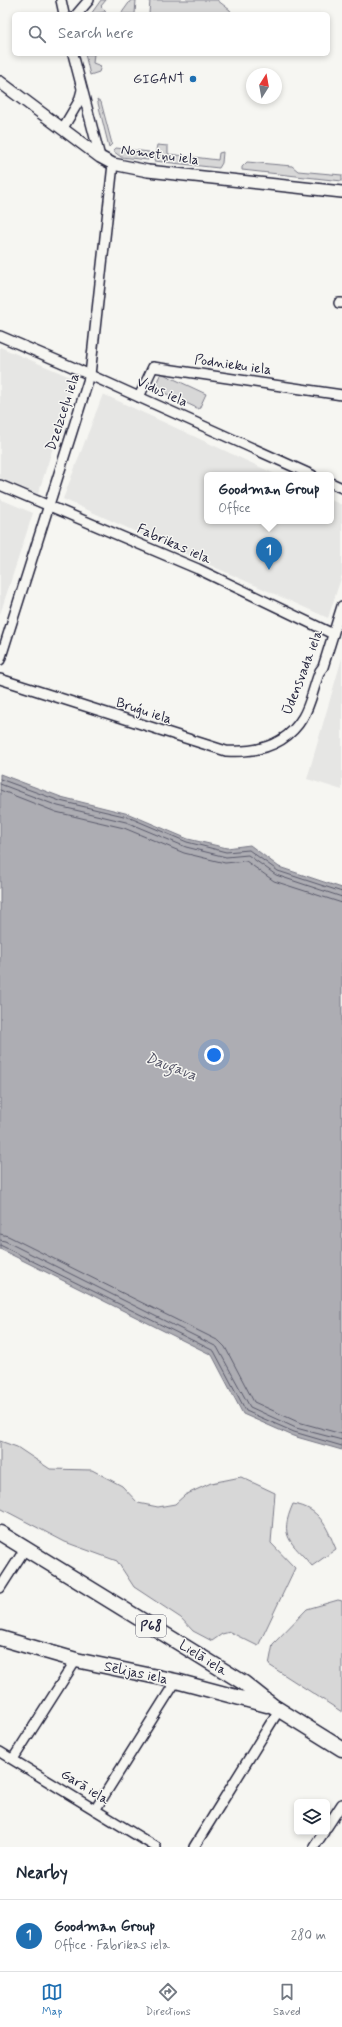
<!DOCTYPE html>
<meta charset="utf-8">
<style>
body{margin:0;font-family:Mynerve,sans-serif;background:#f6f6f7;color:#1f2937}
.controls{position:absolute;right:12px;bottom:12px;display:grid;overflow:hidden;border-radius:6px;box-shadow:0 2px 6px #0003}
.controls button{width:36px;height:36px;display:grid;place-items:center;padding:0;border:0;border-bottom:1px solid #e0e1e3;background:#fff;color:#1f2937;font:20px sans-serif}
.compass{position:absolute;left:246px;top:68px;width:36px;height:36px;border-radius:50%;background:#fff;box-shadow:0 2px 6px #0003;rotate:11deg}
.you{position:absolute;left:214px;top:1055px;width:14px;height:14px;margin:-10px;border:3px solid #fff;border-radius:50%;background:#1a73e8;box-shadow:0 0 0 6px #1a73e833}
.badge{display:grid;place-items:center;width:26px;height:26px;border-radius:50%;background:#1f6fb2;color:#fff;font-size:13px;font-weight:700}
.pin{position:absolute;translate:-50% -33px;filter:drop-shadow(0 1px 2px #0008)}
.pin::after{content:'';position:absolute;top:21px;width:14px;height:12px;background:inherit;clip-path:polygon(0 0,100% 0,50% 100%)}
.popup{position:absolute;left:204px;top:472px;width:130px;height:52px;box-sizing:border-box;display:grid;place-content:center;border-radius:6px;background:#fff;filter:drop-shadow(0 1px 3px #0005);font-size:13px;white-space:nowrap;color:#747a83}
.popup b{font-size:15px;color:#1f2937}
.popup::after{content:'';position:absolute;left:50%;top:100%;margin-left:-8px;border:8px solid transparent;border-top-color:#fff}
.list{margin:0;padding:0;list-style:none}
h2{display:flex;justify-content:space-between;align-items:center;height:52px;margin:0;padding:0 16px;font-size:17px}
h2 small{font-size:13px;font-weight:400;color:#747a83}
.list li{display:grid;grid-template-columns:26px 1fr auto;gap:12px;align-items:center;box-sizing:border-box;height:72px;padding:0 16px;border-top:1px solid #e0e1e3}
.list b{display:block;font-size:15px;white-space:nowrap}
.list p{margin:0;font-size:13px;white-space:nowrap;color:#747a83}
.list em{font-size:13px;font-style:normal;color:#747a83}
.icon{flex:none;width:22px;height:22px;fill:none;stroke:currentColor;stroke-width:2;stroke-linecap:round;stroke-linejoin:round}
.map{position:relative;flex:none;width:342px;height:1847px;overflow:hidden}
.search{position:absolute;background:#fff;box-shadow:0 2px 6px #0003;left:12px;right:12px;top:12px;height:44px;display:flex;align-items:center;gap:10px;box-sizing:border-box;padding:0 14px;border-radius:6px;color:#747a83;font-size:15px}
.sheet{height:124px;background:#fff}
nav{display:flex;justify-content:space-around;align-items:center;box-sizing:border-box;height:56px;border-top:1px solid #e0e1e3;background:#fff;font-size:11px;color:#747a83}
nav a{display:grid;justify-items:center;gap:2px}
nav .on{color:#1f6fb2}
.map>svg:first-child{display:block}
</style>
<div class="map">
<svg width="342" height="1847" viewBox="0 0 342 1847">
<rect width="100%" height="100%" fill="#f6f6f2"/>
<filter id="ink" filterUnits="userSpaceOnUse"><feTurbulence type="fractalNoise" baseFrequency=".025" numOctaves="2"/><feDisplacementMap in="SourceGraphic" scale="8" xChannelSelector="R" yChannelSelector="G"/><feConvolveMatrix kernelMatrix="1 2 1 2 8 2 1 2 1" color-interpolation-filters="sRGB"/></filter>
<g filter="url(#ink)">
<g fill="#e6e6e4">
<path d="M0,347L75,379L38,494L0,478Z"/>
<path d="M103,394L277,475H207V521H331V500L342,505V575L328,618L63,499Z"/>
<path d="M0,499L33,513L0,614Z"/>
<path d="M342,658V790L307,779Z"/>
</g>
<g fill="#d7d7d7" stroke="#7c7c89">
<path d="M101,0H106L101,6L106,11L105,12L91,14Z"/>
<path d="M131,0H136L135,14H121Z"/>
<path d="M150,0H217L230,10L232,14H149Z"/>
<path d="M85,54H94L93,63L101,66L99,72L90,75Z"/>
<path d="M97,99L101,102L112,144L109,147Z"/>
<path d="M157,145L168,146V154L218,160L219,153L223,152L222,163L219,168L154,161Z"/>
<path d="M116,148L149,152L148,160L121,157L113,151Z"/>
<path d="M247,162L292,166L298,171L342,175V181L242,170V167Z"/>
<path d="M161,373L206,394L199,409L154,388Z"/>
<path d="M0,1441L17,1447L50,1469L92,1470L122,1486L138,1503L158,1507L175,1504L185,1495L211,1483L241,1477L275,1493L271,1543L295,1568L258,1646L230,1632L222,1634L212,1641L193,1631L181,1618L134,1587L117,1561L65,1542L0,1508Z"/>
<path d="M293,1504C320,1508 326,1526 336,1549L312,1566C291,1541 278,1538 293,1504Z"/>
<path d="M338,1600L342,1601V1712L269,1665L273,1644L307,1609Z"/>
</g>
<path fill="#adadb3" stroke="#757583" d="M0,774L61,797L129,814L188,839L227,848L250,845L279,867L342,888V1450L293,1436L243,1414L212,1355L0,1249Z"/>
<g fill="none" stroke-linecap="round" stroke-linejoin="round">
<g stroke="#5a5a6b" stroke-width="1">
<path d="M0,779L60,801L128,817L187,842L226,852L249,850L278,871L342,892"/>
<path d="M0,784L58,806L126,822L186,847L226,857L248,855L276,875L342,897"/>
<path d="M0,790L56,812L124,828L184,853L225,863L246,861L274,881L342,903"/>
<path d="M0,1234L8,1236L219,1341L225,1347L254,1402L298,1422L342,1434"/>
<path d="M0,1240L5,1241L217,1347L250,1407L296,1428L342,1440"/>
<path d="M0,1245L214,1351L246,1411L294,1432L342,1446"/>
</g>
<defs>
<g id="minor">
<path d="M61,0L64,14"/>
<path d="M77,14L89,0"/>
<path d="M73,54L100,157"/>
<path d="M63,128L79,101L82,90"/>
<path d="M339,303H342"/>
<path d="M0,336L70,366L312,475"/>
<path d="M139,397L153,367L342,395"/>
<path d="M331,483L342,488"/>
<path d="M0,485L198,569L333,634"/>
<path d="M0,660L90,375L113,164"/>
<path d="M0,679L226,751C257,753 286,746 303,717C311,704 314,685 320,671L323,667L342,606"/>
<path d="M0,1588L25,1549"/>
<path d="M0,1752L156,1847"/>
<path d="M13,1759L76,1660"/>
<path d="M95,1810L176,1681"/>
<path d="M327,1827L342,1804"/>
<path d="M194,1847L279,1710"/>
<path d="M314,1847L324,1832"/>
</g>
<path id="tertiary" d="M0,82L100,157L113,164L148,171L342,192"/>
<g id="primary">
<path d="M0,1533L244,1683L273,1706L342,1749"/>
<path d="M0,1638L76,1660L176,1681L267,1705"/>
</g>
</defs>
<use href="#minor" stroke="#22223b" stroke-width="12"/>
<use href="#tertiary" stroke="#22223b" stroke-width="14"/>
<use href="#primary" stroke="#22223b" stroke-width="17"/>
<use href="#minor" stroke="#f6f6f2" stroke-width="9"/>
<use href="#tertiary" stroke="#f6f6f2" stroke-width="11"/>
<use href="#primary" stroke="#f6f6f2" stroke-width="14"/>
</g>
</g>
<circle fill="#1f6fb2" stroke="#f6f6f2" stroke-width="1.5" cx="193" cy="79" r="4"/>
<g text-anchor="middle" dominant-baseline="central" stroke-width="3" stroke-linejoin="round" paint-order="stroke">
<rect fill="#f6f6f2" stroke="#626272" stroke-width="1" x="136" y="1615" width="30" height="22" rx="3"/>
<g font-size="13" font-weight="bold" fill="#22223b">
<text x="151" y="1626">P68</text>
</g>
<g font-size="14" fill="#22223b" stroke="#f6f6f2" text-anchor="end">
<text x="185" y="79">GIGANT</text>
</g>
<g font-size="14" fill="#22223b" stroke="#f6f6f2">
<text transform="translate(160 155) rotate(8)">Nometņu iela</text>
<text transform="translate(233 365) rotate(8)">Podnieku iela</text>
<text transform="translate(162 392) rotate(24)">Vidus iela</text>
<text transform="translate(63 412) rotate(-72)">Dzelzceļu iela</text>
<text transform="translate(174 544) rotate(24)">Fabrikas iela</text>
<text transform="translate(303 672) rotate(-69)">Ūdensvada iela</text>
<text transform="translate(144 711) rotate(18)">Bruģu iela</text>
<text transform="translate(203 1658) rotate(32)">Lielā iela</text>
<text transform="translate(136 1673) rotate(12)">Sēlijas iela</text>
<text transform="translate(85 1787) rotate(32)">Garā iela</text>
</g>
<g font-size="15" font-style="italic" fill="#535365" stroke="#f6f6f2">
<text transform="translate(171 1067) rotate(21)">Daugava</text>
</g>
</g>
</svg>
<div class="controls">
<button><svg class="icon" aria-label="layers" viewBox="0 0 24 24"><path d="M12 4l9 5-9 5-9-5zM3 14l9 5 9-5"/></svg></button>
</div>
<svg class="compass" viewBox="-18 -18 36 36"><path d="M0-13l5 13h-10z" fill="#e53935"/><path d="M0 13l5-13h-10z" fill="#747a83"/></svg>
<div class="you"></div>
<div class="pin badge" style="left:269px;top:570px">1</div>
<div class="popup"><b>Goodman Group</b>Office</div>
<div class="search"><svg class="icon" aria-label="search" viewBox="0 0 24 24"><circle cx="10" cy="10" r="6"/><path d="M15 15l6 6"/></svg>Search here</div>
</div>
<section class="sheet">
<h2>Nearby<small></small></h2>
<ul class="list">
<li><span class="badge">1</span><div><b>Goodman Group</b><p>Office · Fabrikas iela</p></div><em>280 m</em></li>
</ul>
</section>
<nav>
<a class="on"><svg class="icon" aria-label="map" viewBox="0 0 24 24"><path d="M3 6l6-2 6 2 6-2v14l-6 2-6-2-6 2zM9 4v14M15 6v14"/></svg>Map</a>
<a><svg class="icon" aria-label="directions" viewBox="0 0 24 24"><path d="M12 3l9 9-9 9-9-9zM9 14v-3h6M13 9l2 2-2 2"/></svg>Directions</a>
<a><svg class="icon" aria-label="saved" viewBox="0 0 24 24"><path d="M7 4h10v16l-5-4-5 4z"/></svg>Saved</a>
</nav>
